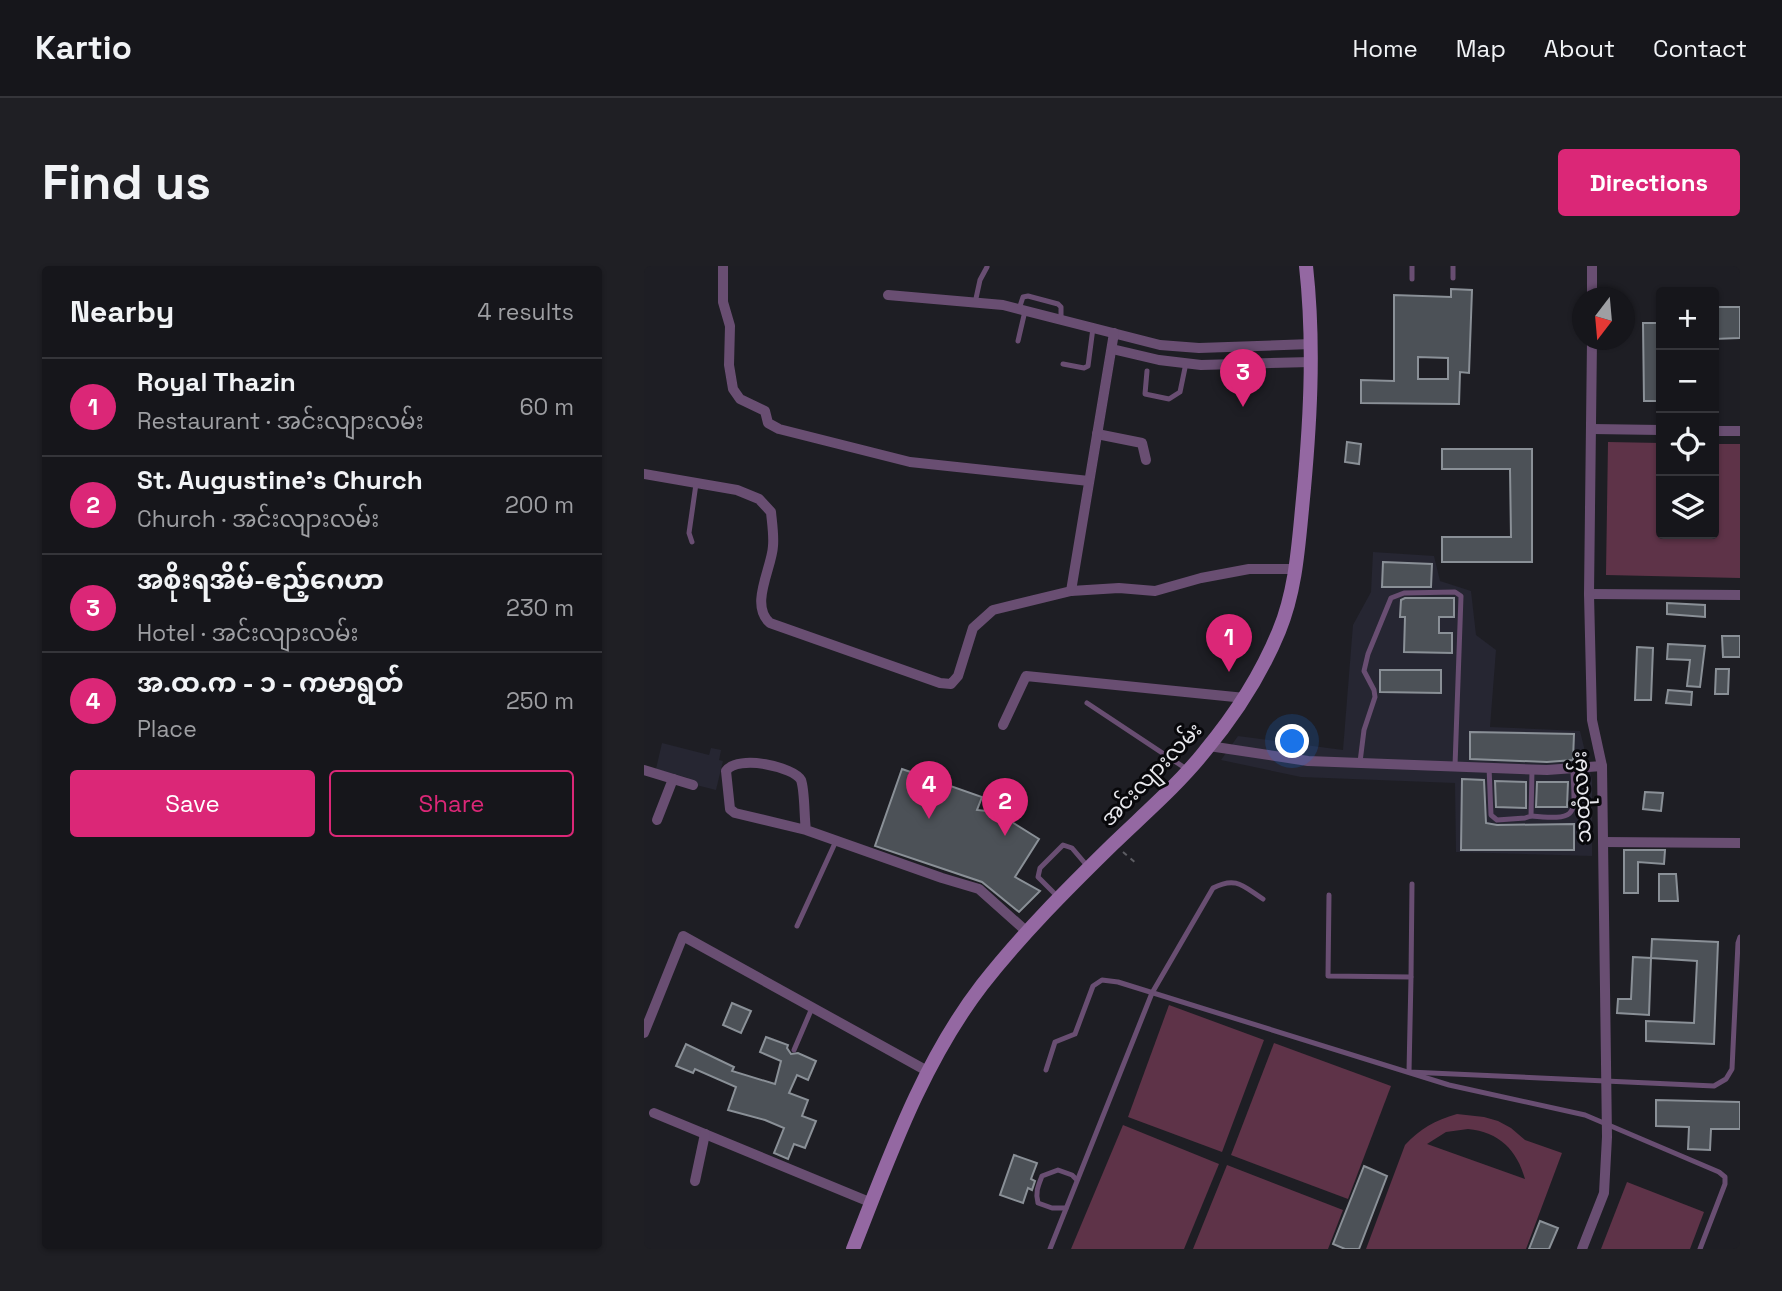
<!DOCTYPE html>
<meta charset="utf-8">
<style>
body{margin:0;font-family:"Space Grotesk","Noto Sans Myanmar",sans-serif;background:#1f1f24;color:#f1f3f6}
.controls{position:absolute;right:21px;top:21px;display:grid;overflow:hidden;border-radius:7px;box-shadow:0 2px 5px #0004}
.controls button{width:63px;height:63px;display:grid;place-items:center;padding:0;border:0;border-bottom:2px solid #35353a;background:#16161b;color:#f1f3f6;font:35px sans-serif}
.compass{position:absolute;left:928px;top:21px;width:63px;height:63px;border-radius:50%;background:#16161b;box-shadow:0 2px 5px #0004;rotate:196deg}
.you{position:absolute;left:649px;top:476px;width:24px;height:24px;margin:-18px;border:5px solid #fff;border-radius:50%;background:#1a73e8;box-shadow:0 0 0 10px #1a73e833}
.badge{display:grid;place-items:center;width:46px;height:46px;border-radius:50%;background:#db2777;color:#fff;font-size:23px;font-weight:700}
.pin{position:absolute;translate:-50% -58px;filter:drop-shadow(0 2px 4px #0008)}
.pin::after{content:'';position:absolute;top:37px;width:24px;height:21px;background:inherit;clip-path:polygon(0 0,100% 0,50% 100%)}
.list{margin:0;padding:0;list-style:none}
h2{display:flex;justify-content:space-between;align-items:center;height:91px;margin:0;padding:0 28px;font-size:30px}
h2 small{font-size:23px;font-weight:400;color:#9e9fa3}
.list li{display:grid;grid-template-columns:46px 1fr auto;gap:21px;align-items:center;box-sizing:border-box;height:98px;padding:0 28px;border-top:2px solid #35353a}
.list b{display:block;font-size:26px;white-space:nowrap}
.list p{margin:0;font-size:23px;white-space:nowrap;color:#9e9fa3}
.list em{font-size:23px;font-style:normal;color:#9e9fa3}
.actions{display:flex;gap:14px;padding:21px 28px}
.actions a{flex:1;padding:16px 0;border:2px solid #db2777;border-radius:7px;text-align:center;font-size:24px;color:#db2777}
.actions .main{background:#db2777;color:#fff}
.icon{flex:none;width:38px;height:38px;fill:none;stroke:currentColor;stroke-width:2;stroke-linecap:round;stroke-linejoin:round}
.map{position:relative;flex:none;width:1096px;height:983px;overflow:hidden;border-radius:7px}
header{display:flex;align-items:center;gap:42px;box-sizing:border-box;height:98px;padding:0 35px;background:#16161b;border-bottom:2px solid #35353a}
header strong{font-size:33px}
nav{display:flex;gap:38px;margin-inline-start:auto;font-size:24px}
.intro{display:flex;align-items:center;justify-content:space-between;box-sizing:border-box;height:168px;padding:0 42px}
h1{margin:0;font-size:49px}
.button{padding:18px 32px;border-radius:7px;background:#db2777;color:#fff;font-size:24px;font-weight:700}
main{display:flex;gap:42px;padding:0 42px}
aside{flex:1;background:#16161b;border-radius:7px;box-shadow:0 2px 5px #0004}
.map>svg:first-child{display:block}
</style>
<header>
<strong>Kartio</strong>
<nav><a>Home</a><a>Map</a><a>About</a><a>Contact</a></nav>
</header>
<div class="intro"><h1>Find us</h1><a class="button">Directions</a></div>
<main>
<aside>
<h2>Nearby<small>4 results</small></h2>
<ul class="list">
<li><span class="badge">1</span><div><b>Royal Thazin</b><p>Restaurant · အင်းလျားလမ်း</p></div><em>60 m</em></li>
<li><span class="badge">2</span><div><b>St. Augustine's Church</b><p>Church · အင်းလျားလမ်း</p></div><em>200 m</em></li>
<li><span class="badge">3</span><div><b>အစိုးရအိမ်-ဧည့်ဂေဟာ</b><p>Hotel · အင်းလျားလမ်း</p></div><em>230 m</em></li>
<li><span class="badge">4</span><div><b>အ.ထ.က - ၁ - ကမာရွတ်</b><p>Place</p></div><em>250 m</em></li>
</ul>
<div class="actions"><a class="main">Save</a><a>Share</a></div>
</aside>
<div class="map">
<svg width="1096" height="983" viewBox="0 0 1096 983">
<rect width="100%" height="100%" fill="#1e1e24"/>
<g fill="#262632">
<path d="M729,286L790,290L796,315L827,325L832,369L852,384L846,461L936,465L948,514V590L812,586L811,517L657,511L577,494L594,470L699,484L709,359L727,326Z"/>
<path d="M18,477L65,489L67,482L77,484L75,494L79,495L72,524L44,517V512L12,503Z"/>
</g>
<g fill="#5e3348" fill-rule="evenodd">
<path d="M964,176L1017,177V268H1070V178H1096V312L962,309Z"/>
<path d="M525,739L620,774L578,886L484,851Z"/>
<path d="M630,777L747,820L704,933L587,889Z"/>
<path d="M813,848L840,851L854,855L867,862L881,874L918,887L882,983H722L761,879C776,863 791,854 813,848ZM824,863C855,866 873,884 881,913L783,878L802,866Z"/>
<path d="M479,859L575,898L540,983H427Z"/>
<path d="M583,899L699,944L684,983H549Z"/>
<path d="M983,916L1060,946L1046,983H957Z"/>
</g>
<g fill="#4c5157" stroke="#8a9097" stroke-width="2" fill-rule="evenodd">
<path d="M807,23L828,24L825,107L816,106L815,138L717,137V114L750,115V29L807,31ZM774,91L804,92V113H774Z"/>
<path d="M1070,41H1096V72L1070,73Z"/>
<path d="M999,57H1017V135H1000Z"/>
<path d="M703,176L717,178L715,198L701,196Z"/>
<path d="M798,183H888V296H798V271H867L866,203H798Z"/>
<path d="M739,296L788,298L787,321H738Z"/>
<path d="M761,332H810V351H795V367H808V387L760,386L761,351H756L757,334Z"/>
<path d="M1023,337L1061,339V351L1023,348Z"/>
<path d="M1078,370H1096V391H1079Z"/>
<path d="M1024,378L1061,380L1056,421L1043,420L1046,394L1023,393Z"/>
<path d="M993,381L1009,382L1007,434H991Z"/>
<path d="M1072,403H1085L1084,428H1071Z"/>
<path d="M736,404H797V427L736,426Z"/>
<path d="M1024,424L1048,426L1047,439L1022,437Z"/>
<path d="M826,466L930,468L929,494L903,496L826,493Z"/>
<path d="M258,503L338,531L333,544L352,546L395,573L371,611L396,625L375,646L338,616L231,580Z"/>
<path d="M818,513L840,514L842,557L853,559L930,558V584H817Z"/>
<path d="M851,515L882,516V542L852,541Z"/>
<path d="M893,516H924L923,541H892Z"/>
<path d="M1001,526L1019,527L1017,545L999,543Z"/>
<path d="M980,584H1021L1020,598L994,596V627H980Z"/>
<path d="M1015,608H1032L1034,635H1015Z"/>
<path d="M1008,673L1074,676L1070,778L1002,775V755L1050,757L1053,695L1007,692Z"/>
<path d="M989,691L1007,692L1005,749L973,747L974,733H987Z"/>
<path d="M88,737L107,745L97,767L79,759Z"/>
<path d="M122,771L144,779L143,782L147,788L154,787L172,795L164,814L153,809L145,827L164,834L158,850L172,855L161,882L150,878L144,893L130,887L140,862L121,854L84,844L92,821L51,803L49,807L32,800L42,778L90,801L88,805L131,818L137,795L116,786Z"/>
<path d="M1012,834L1096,836V863H1067L1066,884L1044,883L1045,861L1012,860Z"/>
<path d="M370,889L393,897L387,913L391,915L388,924L384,922L379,937L356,929Z"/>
<path d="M720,900L743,910L715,983H701L689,978Z"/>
<path d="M896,955L914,962L905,983H885Z"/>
</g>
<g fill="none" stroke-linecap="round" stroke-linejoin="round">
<path stroke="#5d5d63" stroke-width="2" stroke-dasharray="5 5" stroke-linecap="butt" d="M479,586L494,599"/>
<g stroke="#694e72" stroke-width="5">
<path d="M768,0V13"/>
<path d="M809,0V12"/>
<path d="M331,37L336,14L343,1"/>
<path d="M375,43L379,31L384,30L414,38L417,41V54"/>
<path d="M374,75L381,45"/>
<path d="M419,98L440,102L444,100L449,62"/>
<path d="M503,105L501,128L525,133L536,126L542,97"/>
<path d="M48,276L45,267L52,218"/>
<path d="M443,437L544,504"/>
<path d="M716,496L720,464L731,431L730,424L720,405L724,388L747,332L760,327L811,326L817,330L811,500"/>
<path d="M845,501L847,549L853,554L881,552L887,550L888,504"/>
<path d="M887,550C938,555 930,547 929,503"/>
<path d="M685,629L684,710L767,711L765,806L1070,820L1082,813L1088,803L1094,677L1096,671"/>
<path d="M414,631L394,611L396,602L419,579L428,582L445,602"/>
<path d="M153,660L192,575"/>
<path d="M767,711L768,618"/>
<path d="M150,784L168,742"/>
<path d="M402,804L411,776L431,768L449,720L458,714L474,716L805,819L941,849L1075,906L1081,911V918L1056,983"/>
<path d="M422,942H408L394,937C391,927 394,920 398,910L414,904L428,909L433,914"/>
<path d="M406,983L508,727L569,622C592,610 599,620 619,633"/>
</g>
<g stroke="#694e72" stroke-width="10">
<path d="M79,0V36L86,60L85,99L89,123L96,133L121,145L124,157L135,163L266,196L445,215"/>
<path d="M948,0V32"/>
<path d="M244,29L359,39L516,79L555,82L667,78"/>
<path d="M468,83L515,94L557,99L667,96"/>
<path d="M948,163L1017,164"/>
<path d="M1070,165H1096"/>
<path d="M453,168L498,177L502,194"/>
<path d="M0,208L93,224L115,233L127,246C128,257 130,269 129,280C128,302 105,339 126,357L296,417L307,418L314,410L329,362L349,344L427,325L475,322L511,325L557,312L605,303H652"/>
<path d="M427,325L470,67"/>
<path d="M945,328L1096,329"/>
<path d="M359,459L382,410L601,432"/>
<path d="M565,480L664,495L903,504L958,500"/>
<path d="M0,504L49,519"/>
<path d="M13,554L29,513"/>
<path d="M162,564C160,551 161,525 157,514C150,501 94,488 82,505L86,543L91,547L162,564L298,612L335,623L382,665"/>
<path d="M959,576L1096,577"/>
<path d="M0,767L39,670L285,806"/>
<path d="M10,847L228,937"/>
<path d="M51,915L61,868"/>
<path d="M938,983L960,927L963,871L958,500L948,454L945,328L948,74"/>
</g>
<path stroke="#9468a2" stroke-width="14" d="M209,983C245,892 278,797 338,719C378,668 423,623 469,578C500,548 534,519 561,485C591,449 617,409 635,365C651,326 654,285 658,243C666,162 671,81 662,0"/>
</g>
<g text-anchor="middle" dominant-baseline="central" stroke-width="6" stroke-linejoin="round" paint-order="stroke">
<g font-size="21" fill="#e9e9ee" stroke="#08080b">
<text transform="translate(507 508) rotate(-46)">အင်းလျားလမ်း</text>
<text transform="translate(937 531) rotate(-93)">သထုံလမ်း</text>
</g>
</g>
</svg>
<div class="controls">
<button>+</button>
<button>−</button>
<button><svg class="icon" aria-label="locate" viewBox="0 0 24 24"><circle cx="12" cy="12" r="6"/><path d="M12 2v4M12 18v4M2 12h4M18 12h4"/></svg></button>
<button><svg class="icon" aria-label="layers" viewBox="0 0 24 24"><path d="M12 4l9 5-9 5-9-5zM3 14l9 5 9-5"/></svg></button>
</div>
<svg class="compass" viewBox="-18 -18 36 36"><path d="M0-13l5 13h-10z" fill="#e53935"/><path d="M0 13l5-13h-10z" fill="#9e9fa3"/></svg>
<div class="you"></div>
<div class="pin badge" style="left:585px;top:406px">1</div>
<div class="pin badge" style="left:361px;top:570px">2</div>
<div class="pin badge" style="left:599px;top:141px">3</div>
<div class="pin badge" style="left:285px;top:553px">4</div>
</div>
</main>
